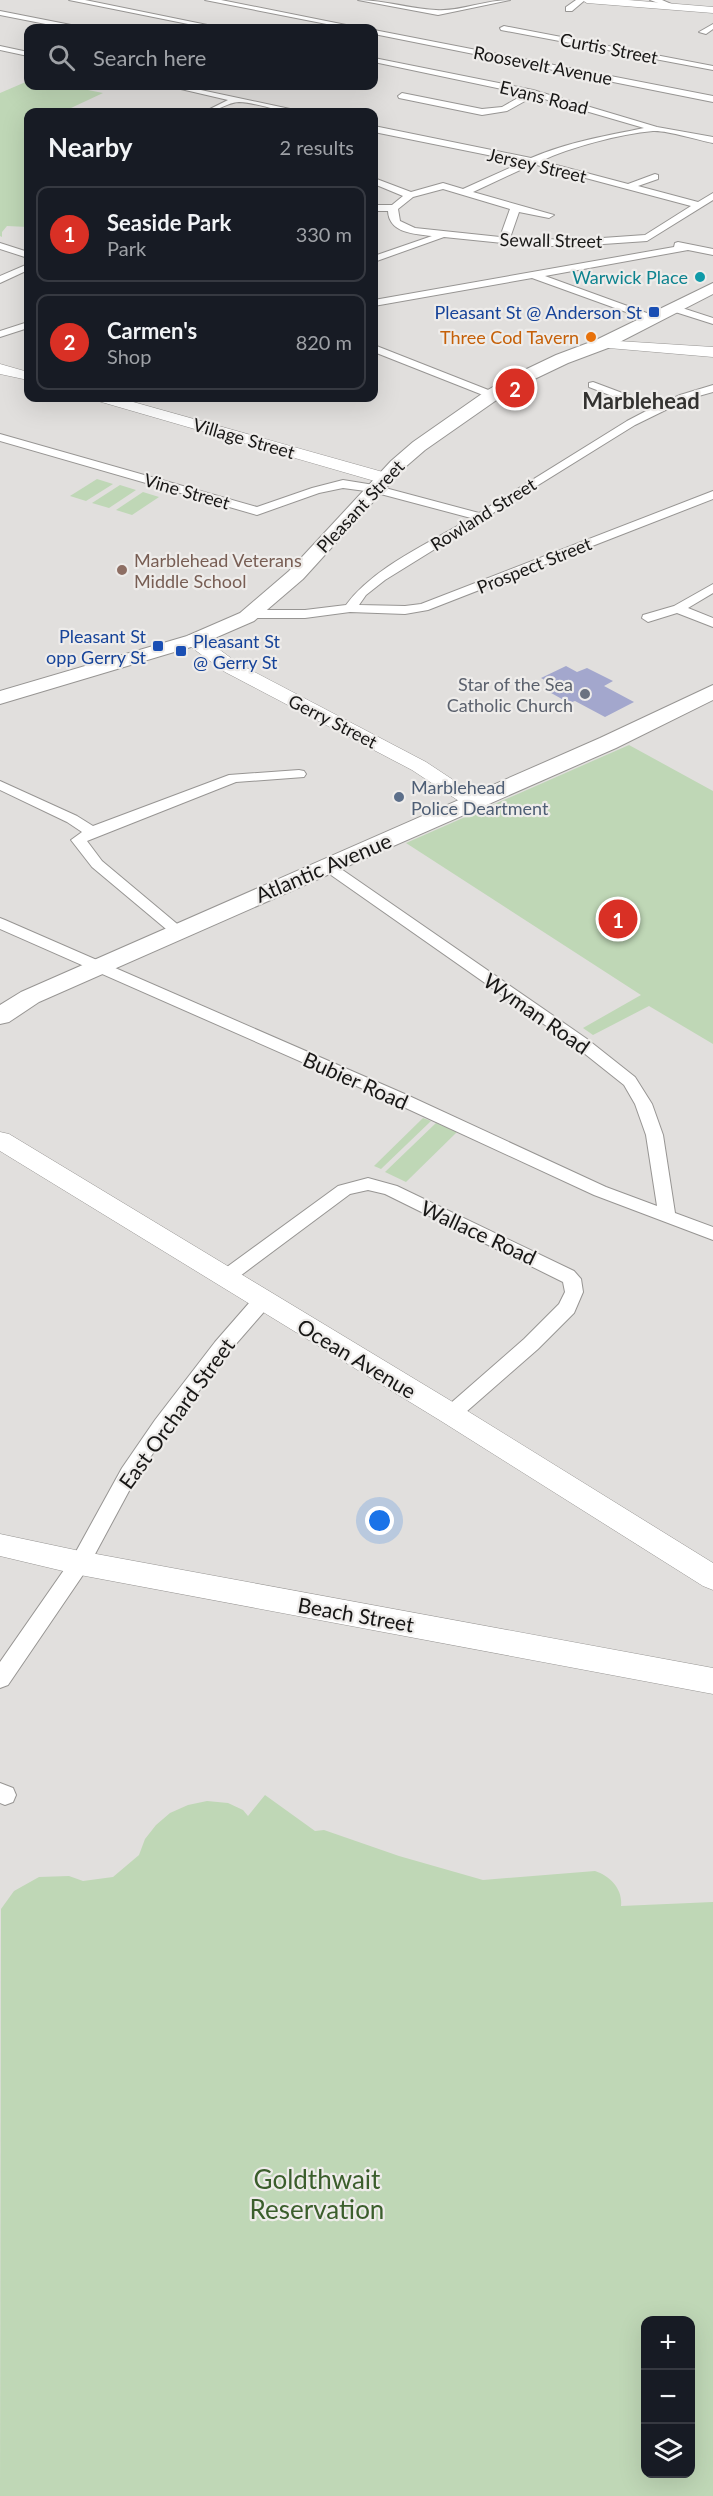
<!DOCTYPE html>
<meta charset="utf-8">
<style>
body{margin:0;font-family:Lato,sans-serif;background:#20242c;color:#f1f3f6}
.controls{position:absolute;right:18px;bottom:18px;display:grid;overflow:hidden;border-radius:12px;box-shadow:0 6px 24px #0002}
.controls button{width:54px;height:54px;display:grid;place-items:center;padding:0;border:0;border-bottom:2px solid #363941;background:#171b24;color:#f1f3f6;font:30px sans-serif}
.you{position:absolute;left:380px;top:1521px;width:21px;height:21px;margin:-15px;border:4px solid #fff;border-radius:50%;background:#1a73e8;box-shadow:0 0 0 9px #1a73e833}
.badge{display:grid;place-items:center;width:39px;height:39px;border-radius:50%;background:#d93025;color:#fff;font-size:20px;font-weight:700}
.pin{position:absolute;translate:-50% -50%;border:3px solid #fff;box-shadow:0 2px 6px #0006}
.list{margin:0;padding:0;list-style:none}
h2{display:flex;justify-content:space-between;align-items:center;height:78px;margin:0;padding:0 24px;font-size:26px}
h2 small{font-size:20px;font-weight:400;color:#9ea1a6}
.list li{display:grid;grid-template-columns:39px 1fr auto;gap:18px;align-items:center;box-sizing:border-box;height:96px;margin:0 12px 12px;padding:0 12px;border:2px solid #363941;border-radius:12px}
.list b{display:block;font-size:22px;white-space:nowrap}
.list p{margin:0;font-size:20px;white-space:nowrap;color:#9ea1a6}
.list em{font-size:20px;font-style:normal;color:#9ea1a6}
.icon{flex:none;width:33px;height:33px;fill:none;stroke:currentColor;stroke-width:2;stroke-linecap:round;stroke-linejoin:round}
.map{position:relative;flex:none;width:713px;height:2496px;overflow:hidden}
.search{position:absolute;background:#171b24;box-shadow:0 6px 24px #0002;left:24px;top:24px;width:354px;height:66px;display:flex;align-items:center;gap:15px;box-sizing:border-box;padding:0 21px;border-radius:12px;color:#9ea1a6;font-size:22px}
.panel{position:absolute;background:#171b24;box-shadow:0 6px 24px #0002;left:24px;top:108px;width:354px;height:294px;border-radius:12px}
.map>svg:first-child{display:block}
</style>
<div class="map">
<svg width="713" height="2496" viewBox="0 0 713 2496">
<rect width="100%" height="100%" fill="#e1dfdd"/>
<g fill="#bfd7b6" fill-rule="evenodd">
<path d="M28,81V86H68L103,93L71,108L88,112H28V227L7,226L2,232V237L0,236V93Z"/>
<path d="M97,479L113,484L86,501L70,496Z"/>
<path d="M120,485L136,490L109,508L92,503Z"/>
<path d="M143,492L159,497L132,515L116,510Z"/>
<path d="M629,745L713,791V1044L649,1006L593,1035L583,1028L641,995L406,843Z"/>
<path d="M423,1118L431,1121L381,1169L374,1166Z"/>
<path d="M436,1123L457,1132L406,1182L385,1172Z"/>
<path d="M265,1795L315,1831L324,1830L399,1856L483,1880L595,1871C610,1876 623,1889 621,1906L713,1902V2496H0L1,1909L14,1891L39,1877L69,1876L83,1881L113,1877L139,1855L145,1839L156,1825L170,1813L188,1805L207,1801L228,1803L243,1810L248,1816ZM646,2320H690V2474H646Z"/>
</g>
<path fill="#a3a7cd" d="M566,666L577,672L587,668L613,681L604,686L634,702L605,717L575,701L569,703L544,689L554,685L541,678Z"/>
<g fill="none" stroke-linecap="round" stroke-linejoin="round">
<defs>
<g id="street">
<path d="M69,0H85L222,28H208Z"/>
<path d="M205,0H221L361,28H347Z"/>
<path d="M358,0C385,0 410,9 436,10C458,12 485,0 510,0L438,15Z"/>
<path d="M576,0H585L572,11H566V7Z"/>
<path d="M650,0H662L676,6L672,8Z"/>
<path d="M0,11L76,26L80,28H66L0,15Z"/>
<path d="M713,24V29L706,34L699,32Z"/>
<path d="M504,26L713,66V70L501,30L500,28Z"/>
<path d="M374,30L713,96V102L374,34Z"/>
<path d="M0,46L28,52V56L0,50Z"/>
<path d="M374,58L533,90L657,127L713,137V143C698,140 666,130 653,131C620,134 571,147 541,161L628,184L655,174L658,175V179L638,186L698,202L713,193V200L647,241L574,246H532L444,237L374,262V256L432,236C414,234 389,233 388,211H374V205H392L403,196L374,184V178L411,192L443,183L463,189L523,162L374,132V126L531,158C568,142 606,136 644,128L534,96L507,111L482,115L399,98L398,96L402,93L482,109L502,107L525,94L374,62ZM533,164L691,206L645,235L574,240L510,238L519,212L549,218L554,215L473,192ZM443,189L510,209L500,237L415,228L400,221L398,209L413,197Z"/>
<path d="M168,86H182L304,112C282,114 261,103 239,102C228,102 217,112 204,112L228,100Z"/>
<path d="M678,242L713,249V255L688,250L545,276L655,316L656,318L651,321L532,278L374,306V300L674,247L675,243Z"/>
<path d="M0,243L28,252V258L0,249Z"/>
<path d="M28,264V270L0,283V276Z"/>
<path d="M673,305L713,318V324L669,310V306Z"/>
<path d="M28,322V328L0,337V331Z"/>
<path d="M374,345L496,393L497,395L492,398L488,397L374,352Z"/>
<path d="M593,382L657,406L680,395L713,385V392L688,399L635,425L385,580L366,595L359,605L405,606L421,604L713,491V499L428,610L405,614L350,612L305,618H252L246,614L252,610H305L346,605C375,566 430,543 471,518L373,492L343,488L319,493L257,515L0,441V434L257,507L312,488L343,480L374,485L479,513L627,421L648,410L589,387V383Z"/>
<path d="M713,584V593L688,608L713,618V627L677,613L648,622L642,618L643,615L674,606Z"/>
<path d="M299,770L304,771L306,774L304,777L236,782L87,841L102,861L182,928L185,931L182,934H172L92,867L71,840L82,832L67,822L0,790V781L77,816L93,826L229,775Z"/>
<path d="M326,861L331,862L587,1039L635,1077L652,1104L663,1135L675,1213L713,1227V1240L594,1195L395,1103L0,929V918L5,920L407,1095L606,1187L657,1206L646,1135L635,1104L624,1085L575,1046L321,868L319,865Z"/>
<path d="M368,1178L397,1186L574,1271L581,1279L583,1292L574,1313L538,1349L458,1419L451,1421L444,1419L441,1414L444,1409L524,1339L559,1304L565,1292L563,1282L385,1194L368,1190L350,1194L232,1282L226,1283L220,1282L217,1277L220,1272L338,1186Z"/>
<path d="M263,1293L270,1295L272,1300L270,1305L229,1352L169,1430L136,1478L87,1569L8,1685L0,1688V1662L73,1557L122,1468L155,1420L215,1342L256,1295Z"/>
<path d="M0,1783L13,1788L16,1795L13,1802L5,1805L0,1803Z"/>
</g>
<g id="secondary">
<path d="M582,0H628L713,7V13L587,3Z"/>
<path d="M602,340L713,347V357L597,347L595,344L597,341Z"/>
<path d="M0,364L28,372V380L0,374Z"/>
<path d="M96,398H119L390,474L392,478L390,482H378L98,401Z"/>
<path d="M194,634L201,636L239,664L426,762L479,797L482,801L479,805H465L412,770L225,672L187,644L185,640L187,636Z"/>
<path d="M0,1132L9,1134L461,1407L713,1563V1590L703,1586L441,1421L0,1151Z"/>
<path d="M0,1534L80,1551L713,1668V1694L80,1575L0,1556Z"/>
</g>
<g id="primary">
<path d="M713,283V294L608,348L568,363L524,384L498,399L425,450L403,469L303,579L254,621L201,644L0,704V691L187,636L240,613L289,571L391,461L413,442L486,391L512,376L556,355L596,340Z"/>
<path d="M713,685V700L616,748L39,1002L9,1022L0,1024V1005L21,992L600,738Z"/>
</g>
</defs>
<use href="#street" stroke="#979593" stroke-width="2"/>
<use href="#secondary" stroke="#979593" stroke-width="1"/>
<use href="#primary" stroke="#979593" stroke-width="2"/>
<use href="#street" fill="#fff" fill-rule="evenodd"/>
<use href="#secondary" fill="#fff" fill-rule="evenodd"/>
<use href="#primary" fill="#fff" fill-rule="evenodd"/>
</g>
<circle fill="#0f9aa8" stroke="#eeecea" stroke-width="2" cx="700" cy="277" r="6"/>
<g fill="#1a4fb4" stroke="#eeecea" stroke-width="2">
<rect x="648" y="306" width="12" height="12" rx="3"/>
<rect x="152" y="640" width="12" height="12" rx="3"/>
<rect x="175" y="645" width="12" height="12" rx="3"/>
</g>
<circle fill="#e8710a" stroke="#eeecea" stroke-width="2" cx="591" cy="337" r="6"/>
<circle fill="#8d6e63" stroke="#eeecea" stroke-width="2" cx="122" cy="570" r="6"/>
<circle fill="#6b7280" stroke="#eeecea" stroke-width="2" cx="585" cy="694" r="6"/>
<circle fill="#5c6f8a" stroke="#eeecea" stroke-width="2" cx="399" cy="797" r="6"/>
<g text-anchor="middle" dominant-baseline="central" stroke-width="4.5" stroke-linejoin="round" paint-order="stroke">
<g font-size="18" fill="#181716" stroke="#eeecea">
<text transform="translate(609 48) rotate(11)">Curtis Street</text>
<text transform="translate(543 65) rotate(11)">Roosevelt Avenue</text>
<text transform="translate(544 97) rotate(14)">Evans Road</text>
<text transform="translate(537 165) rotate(13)">Jersey Street</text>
<text transform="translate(551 240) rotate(1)">Sewall Street</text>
<text transform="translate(244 438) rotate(16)">Village Street</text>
<text transform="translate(187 491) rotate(16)">Vine Street</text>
<text transform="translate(360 506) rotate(-47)">Pleasant Street</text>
<text transform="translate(483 514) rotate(-32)">Rowland Street</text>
<text transform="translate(534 565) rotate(-22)">Prospect Street</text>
<text transform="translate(333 721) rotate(27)">Gerry Street</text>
</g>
<g font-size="18" fill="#0d838f" stroke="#eeecea" text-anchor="end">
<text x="688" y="277">Warwick Place</text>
</g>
<g font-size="18" fill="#164399" stroke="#eeecea" text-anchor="end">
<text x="642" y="312">Pleasant St @ Anderson St</text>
<text x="146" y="636">Pleasant St<tspan x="146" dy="21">opp Gerry St</tspan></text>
<text x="193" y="641" text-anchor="start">Pleasant St<tspan x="193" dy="21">@ Gerry St</tspan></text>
</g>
<g font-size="18" fill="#c56008" stroke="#eeecea" text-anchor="end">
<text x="579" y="337">Three Cod Tavern</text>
</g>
<g font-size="18" fill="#785e54" stroke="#eeecea" text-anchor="start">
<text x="134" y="560">Marblehead Veterans<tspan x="134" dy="21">Middle School</tspan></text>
</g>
<g font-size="18" fill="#5b616d" stroke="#eeecea" text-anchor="end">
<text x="573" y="684">Star of the Sea<tspan x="573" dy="21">Catholic Church</tspan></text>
</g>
<g font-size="18" fill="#4e5e75" stroke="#eeecea" text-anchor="start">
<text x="411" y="787">Marblehead<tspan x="411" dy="21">Police Deartment</tspan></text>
</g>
<g font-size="21" fill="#181716" stroke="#eeecea">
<text transform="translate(323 867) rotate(-23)">Atlantic Avenue</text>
<text transform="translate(537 1013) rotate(35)">Wyman Road</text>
<text transform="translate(356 1080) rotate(24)">Bubier Road</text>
<text transform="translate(479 1232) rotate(25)">Wallace Road</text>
<text transform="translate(357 1358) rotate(31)">Ocean Avenue</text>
<text transform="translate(176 1413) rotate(-54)">East Orchard Street</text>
<text transform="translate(356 1614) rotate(10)">Beach Street</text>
</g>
<g font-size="22" font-weight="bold" fill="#333230" stroke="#eeecea">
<text x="641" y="400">Marblehead</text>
</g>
<g font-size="26" fill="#3b5e2c" stroke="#eeecea">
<text x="317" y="2179">Goldthwait<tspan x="317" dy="30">Reservation</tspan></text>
</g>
</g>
</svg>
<div class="controls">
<button>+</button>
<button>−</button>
<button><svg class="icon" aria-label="layers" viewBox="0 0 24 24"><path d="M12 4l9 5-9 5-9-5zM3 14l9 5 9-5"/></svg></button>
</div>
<div class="you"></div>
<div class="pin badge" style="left:618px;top:919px">1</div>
<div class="pin badge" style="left:515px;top:388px">2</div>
<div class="search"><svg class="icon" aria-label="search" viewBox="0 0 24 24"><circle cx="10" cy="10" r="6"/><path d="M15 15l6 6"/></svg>Search here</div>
<section class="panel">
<h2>Nearby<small>2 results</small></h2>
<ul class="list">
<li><span class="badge">1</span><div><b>Seaside Park</b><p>Park</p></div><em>330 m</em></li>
<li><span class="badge">2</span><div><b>Carmen's</b><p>Shop</p></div><em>820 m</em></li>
</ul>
</section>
</div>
